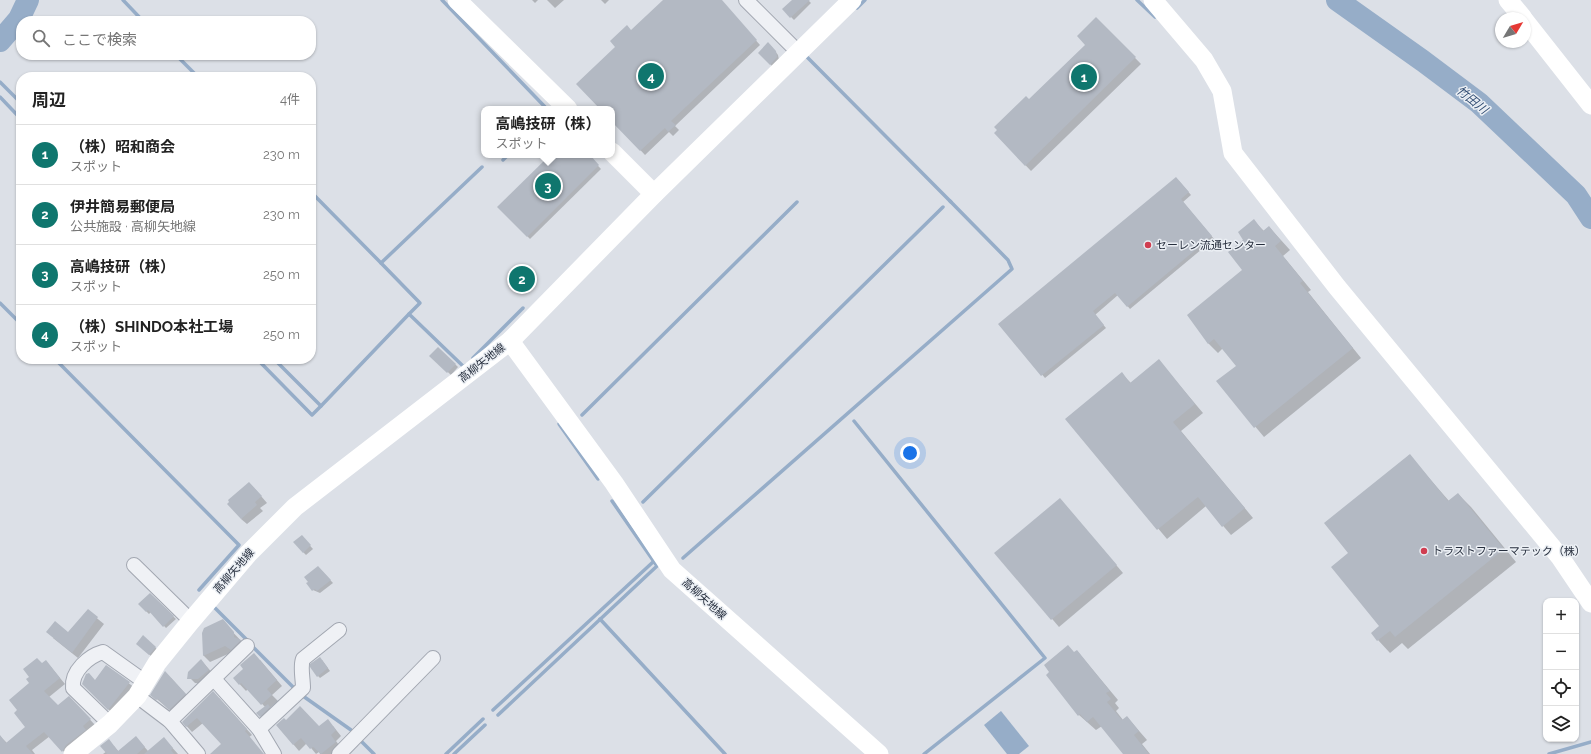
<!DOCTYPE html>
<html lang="ja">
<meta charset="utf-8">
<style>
body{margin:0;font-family:Raleway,"Noto Sans JP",sans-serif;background:#f2f2f2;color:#222}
.controls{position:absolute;right:12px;bottom:12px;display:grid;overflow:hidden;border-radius:8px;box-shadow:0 1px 3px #0004}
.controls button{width:36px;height:36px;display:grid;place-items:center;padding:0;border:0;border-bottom:1px solid #e0e0e0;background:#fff;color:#222;font:20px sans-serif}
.compass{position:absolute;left:1495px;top:12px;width:36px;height:36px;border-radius:50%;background:#fff;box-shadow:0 1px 3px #0004;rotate:52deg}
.you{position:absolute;left:910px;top:453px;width:14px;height:14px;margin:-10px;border:3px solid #fff;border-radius:50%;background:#1a73e8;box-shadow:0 0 0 6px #1a73e833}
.badge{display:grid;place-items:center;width:26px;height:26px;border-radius:50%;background:#0f766e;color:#fff;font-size:13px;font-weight:700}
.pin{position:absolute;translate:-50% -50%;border:2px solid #fff;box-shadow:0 1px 4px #0006}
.popup{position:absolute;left:481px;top:106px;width:134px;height:52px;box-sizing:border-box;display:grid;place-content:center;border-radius:8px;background:#fff;filter:drop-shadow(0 1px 3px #0005);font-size:13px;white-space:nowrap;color:#767676}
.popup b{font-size:15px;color:#222}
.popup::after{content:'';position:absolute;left:50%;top:100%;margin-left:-8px;border:8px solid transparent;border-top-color:#fff}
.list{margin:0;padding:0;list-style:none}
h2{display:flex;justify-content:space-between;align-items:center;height:52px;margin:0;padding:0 16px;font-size:17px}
h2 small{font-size:13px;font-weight:400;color:#767676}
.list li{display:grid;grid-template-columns:26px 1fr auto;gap:12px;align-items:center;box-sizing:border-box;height:60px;padding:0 16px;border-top:1px solid #e0e0e0}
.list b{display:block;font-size:15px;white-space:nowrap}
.list p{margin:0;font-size:13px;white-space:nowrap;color:#767676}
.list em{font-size:13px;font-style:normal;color:#767676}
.icon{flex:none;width:22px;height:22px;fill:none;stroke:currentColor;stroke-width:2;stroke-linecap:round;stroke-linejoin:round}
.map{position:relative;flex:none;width:1591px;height:754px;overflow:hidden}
.search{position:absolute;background:#fff;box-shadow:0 1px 3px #0004;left:16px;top:16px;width:300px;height:44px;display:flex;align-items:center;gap:10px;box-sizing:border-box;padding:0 14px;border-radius:16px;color:#767676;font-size:15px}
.panel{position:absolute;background:#fff;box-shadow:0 1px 3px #0004;left:16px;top:72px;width:300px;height:292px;border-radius:16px}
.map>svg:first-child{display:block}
</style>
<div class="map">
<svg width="1591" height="754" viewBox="0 0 1591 754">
<rect width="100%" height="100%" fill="#dce0e7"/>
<path fill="#96adc8" d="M1001,711L1029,746L1019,754H1007L984,725Z"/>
<g fill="#0003">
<path d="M532,0H538L535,3Z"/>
<path d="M547,0H564L555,8Z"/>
<path d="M601,0H609L605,4Z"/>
<path d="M665,0H720L760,45L675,126L679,130L673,136L669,132L645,155L612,120V109H601L632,31Z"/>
<path d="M793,0H808L811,3L794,20L783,9Z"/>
<path d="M1096,18L1141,64L1031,171L995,133L1086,45Z"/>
<path d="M771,46L778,55L779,60L773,67L759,53Z"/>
<path d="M551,155H588L601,169L530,239L499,207Z"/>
<path d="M1179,181L1191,195L1183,202L1214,239L1130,309L1118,295L1095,315L1106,328L1045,378L1000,324Z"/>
<path d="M1254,221L1264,231L1269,227L1290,250L1283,256L1311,290L1308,292L1361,358L1264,437L1218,382L1237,366L1223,348L1218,353L1209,344L1188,315L1244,270L1245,240Z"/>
<path d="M526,269L536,280L527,290L516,279Z"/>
<path d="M438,348L458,367L451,375L431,356Z"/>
<path d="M1159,361L1203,413L1181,431L1253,518L1231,535L1206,506L1167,539L1066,419L1122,374L1131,383Z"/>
<path d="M1409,455L1449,501L1458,494L1471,507L1516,562L1408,649L1402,643L1390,653L1378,640L1380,626L1350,553Z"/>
<path d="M255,489L267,503L260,508L263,511L247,524L241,519Z"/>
<path d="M1060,499L1123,573L1059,627L996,553Z"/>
<path d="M304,539L313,549L306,555L303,552Z"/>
<path d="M318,567L333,583L320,593L313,590Z"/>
<path d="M150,594L176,619L166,628L151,612L149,614L139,604Z"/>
<path d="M88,611L104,624L78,658L53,638L68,633Z"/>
<path d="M226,625L246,646L210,662L204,656L203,633Z"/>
<path d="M143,637L158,650L152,657L140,646Z"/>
<path d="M1077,651L1118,700L1115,703L1119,708L1116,711L1123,720L1127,717L1147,740L1142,744L1150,754H1124L1102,726L1096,730L1079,715L1075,653Z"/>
<path d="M201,660L215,676L205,684L195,683L189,677Z"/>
<path d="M260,660L282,686L272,695L278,701L270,708L272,710L263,719L257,713L265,707L248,689L246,691L234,678Z"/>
<path d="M322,660L330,671L320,678L318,676Z"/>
<path d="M42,664L51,667L65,684L49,697L58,707L69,697L95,725L66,754L50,736L32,750L35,754H0V736L7,743L27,727L19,710L31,683Z"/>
<path d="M106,666L135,688L114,715L83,684L95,681Z"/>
<path d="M171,678L191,700L176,715L152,695Z"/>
<path d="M219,698L252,735L249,737L263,754H218L223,744L203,723L192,732L183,722Z"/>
<path d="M286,721L319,727L333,726L341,736L336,741L341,748L333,754H320L319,752L316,754L307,743L299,751L277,725Z"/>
<path d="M141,743L148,751L169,744L178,754H103L114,746L119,752Z"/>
</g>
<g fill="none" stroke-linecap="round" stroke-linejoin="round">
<g stroke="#96adc8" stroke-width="3.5">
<path d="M123,0L143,21"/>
<path d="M442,0L547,109"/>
<path d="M1137,0L1155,17"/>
<path d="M857,8L865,0"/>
<path d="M176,55L198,77"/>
<path d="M807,57L951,202"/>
<path d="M0,82L21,103"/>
<path d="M0,97L21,119"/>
<path d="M503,160L508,155"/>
<path d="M311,192L381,263L482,167"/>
<path d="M381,263L420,303L409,314L464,367L466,365"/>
<path d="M0,303L21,324"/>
<path d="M473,358L523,308"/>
<path d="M55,359L239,545L199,590"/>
<path d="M257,359L312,415L321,406"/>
<path d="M274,359L321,406L409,314"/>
<path d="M582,415L797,202"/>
<path d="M854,421L1045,658L924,754"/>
<path d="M559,424L598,479"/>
<path d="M643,502L943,207"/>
<path d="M683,558L1012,269L1008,260L950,201"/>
<path d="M214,607L247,640"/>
<path d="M600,619L725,754"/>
<path d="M252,646L295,689"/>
<path d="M303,696L351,730"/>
<path d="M493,710L653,562"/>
<path d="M498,715L657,566L612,501"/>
<path d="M361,741L374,754"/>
<path d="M446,754L483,719"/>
<path d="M454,754L485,725"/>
<path d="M1549,754L1591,742"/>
</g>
<g stroke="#96adc8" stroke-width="22">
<path d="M1337,0L1423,61L1479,103L1576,195L1591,218"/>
<path d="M0,41L19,19L28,0"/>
</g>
</g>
<g fill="#b3b9c3">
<path d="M663,0H722L757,40L671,121L676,125L668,132L665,128L640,151L612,122V109H600L576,84L615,47L610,41L627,25L631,30Z"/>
<path d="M792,0H810L790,18L782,9Z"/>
<path d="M1096,17L1136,57L1025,166L994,133L997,130L994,127L1026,96L1029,99L1085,45L1077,36Z"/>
<path d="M768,42L776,51L777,57L770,65L758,53Z"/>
<path d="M550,155H590L599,165L527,237L497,207Z"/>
<path d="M1176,177L1189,192L1181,199L1212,236L1127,307L1115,293L1093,311L1104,325L1041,376L998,324Z"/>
<path d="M1254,219L1263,231L1269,226L1281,241L1275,246L1303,281L1300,283L1353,348L1254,428L1216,381L1236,366L1214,339L1208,344L1187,315L1242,270L1228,252L1243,240L1238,232Z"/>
<path d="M526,268L535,277L524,288L515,279Z"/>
<path d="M438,347L456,364L447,373L429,356Z"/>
<path d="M1159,359L1195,404L1173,422L1245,508L1222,527L1198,497L1157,530L1065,419L1122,372L1130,383Z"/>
<path d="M1410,454L1448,501L1458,493L1504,549L1395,637L1390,631L1377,641L1371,633L1379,626L1331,567L1348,553L1324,523Z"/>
<path d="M249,482L262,496L255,502L257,505L241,519L227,504L229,502L228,500Z"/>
<path d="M1060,498L1117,565L1051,620L994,553Z"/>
<path d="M302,535L311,545L303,553L293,542Z"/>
<path d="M318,566L331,580L317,591L315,589L312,591L306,583L308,582L304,577Z"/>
<path d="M150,593L174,616L163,627L148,610L146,612L138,604Z"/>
<path d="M88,609L98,617L72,653L46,632L55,621L68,632Z"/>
<path d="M223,619L234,632V637L241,640L231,650L225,646L203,656L202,633L204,628Z"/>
<path d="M143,635L156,647L149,655L136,644Z"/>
<path d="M1068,645L1074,652L1077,650L1110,691L1106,693L1111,699L1107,702L1122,720L1127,716L1139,731L1134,735L1149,754H1123L1093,717L1087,722L1080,714L1078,716L1046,675L1049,672L1044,665Z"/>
<path d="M254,653L277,680L267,689L272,695L261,705L241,683L239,685L233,678L243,669L240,665Z"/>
<path d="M320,657L328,668L317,677L310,667V664Z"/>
<path d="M37,658L42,663L46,660L60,678L44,691L58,705L69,696L91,719L83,726L86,730L66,745L62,752L44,732L26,746L33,754H0V735L6,743L25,727L14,713L17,710L9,700L29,683L26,679L29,677L23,669Z"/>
<path d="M201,659L209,670L198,679H187L188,672Z"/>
<path d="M106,665L130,682L108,710L82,684L86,674L89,673L95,680Z"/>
<path d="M165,671L186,694L169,710L158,699L156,700L150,695Z"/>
<path d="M213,691L247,729L245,731L264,754H210L221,744L197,718L186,727L182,722Z"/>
<path d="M268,704L270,707L260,717L256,713Z"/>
<path d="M300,706L319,726L328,719L336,730L331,735L336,742L321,754L313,747L310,749L301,738L293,745L276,725L284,718L286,720Z"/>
<path d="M136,736L145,747L137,754H107L100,746L109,739L118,751Z"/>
<path d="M164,737L173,748L171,750L174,754H144Z"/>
</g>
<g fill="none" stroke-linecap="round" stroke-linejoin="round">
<defs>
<g id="street">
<path d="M746,0L799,53"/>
<path d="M134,565L191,621"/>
<path d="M214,679L259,729L274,754"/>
<path d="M137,696L170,721L198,754"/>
<path d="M170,721L247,646"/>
<path d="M110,724L73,688C71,671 89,656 103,652L145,682"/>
<path d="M259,729L303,688C303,678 300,667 303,659L339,630"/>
<path d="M339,754L433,658"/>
</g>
</defs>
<use href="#street" stroke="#a2a7b1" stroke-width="16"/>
<use href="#street" stroke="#eff1f5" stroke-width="14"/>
<g stroke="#fff" stroke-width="19">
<path d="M457,0L568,109"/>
<path d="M1153,0L1204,60L1222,91L1233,153L1337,287L1560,557L1591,603"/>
<path d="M1508,0L1523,18"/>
<path d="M1525,21L1591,105"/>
<path d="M612,152L654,194"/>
<path d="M510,341L614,483L672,570L879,754"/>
<path d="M73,754L110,724L137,696L157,663L191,621L248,554L295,507L510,341L654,194L852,0"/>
</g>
</g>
<g fill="#d03d50" stroke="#ebeff4" stroke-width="1.5">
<circle cx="1148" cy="245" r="4"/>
<circle cx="1424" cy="551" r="4"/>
</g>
<g text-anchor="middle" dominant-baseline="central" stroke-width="3" stroke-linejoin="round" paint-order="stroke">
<g font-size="11" fill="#262e3d" stroke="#ebeff4" text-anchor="start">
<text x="1156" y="245">セーレン流通センター</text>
<text x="1432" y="551">トラストファーマテック（株）</text>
</g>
<g font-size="11" fill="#262e3d" stroke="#ebeff4">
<text transform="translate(482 363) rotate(-38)">高柳矢地線</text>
<text transform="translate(234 571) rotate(-49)">高柳矢地線</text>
<text transform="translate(704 599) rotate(42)">高柳矢地線</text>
</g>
<g font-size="12" font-style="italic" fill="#2f4b71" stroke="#ebeff4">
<text transform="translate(1472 100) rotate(39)">竹田川</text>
</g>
</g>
</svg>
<div class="controls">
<button>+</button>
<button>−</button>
<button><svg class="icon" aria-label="locate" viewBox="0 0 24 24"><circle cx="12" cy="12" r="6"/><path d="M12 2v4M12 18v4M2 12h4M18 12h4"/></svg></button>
<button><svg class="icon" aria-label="layers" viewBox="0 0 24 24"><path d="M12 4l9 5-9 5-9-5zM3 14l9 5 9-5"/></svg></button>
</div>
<svg class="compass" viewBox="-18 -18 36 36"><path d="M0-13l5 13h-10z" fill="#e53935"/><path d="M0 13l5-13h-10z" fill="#767676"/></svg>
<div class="you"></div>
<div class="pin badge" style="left:1084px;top:77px">1</div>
<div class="pin badge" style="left:522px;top:279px">2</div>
<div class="pin badge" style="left:548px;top:186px">3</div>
<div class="popup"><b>高嶋技研（株）</b>スポット</div>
<div class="pin badge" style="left:651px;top:76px">4</div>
<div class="search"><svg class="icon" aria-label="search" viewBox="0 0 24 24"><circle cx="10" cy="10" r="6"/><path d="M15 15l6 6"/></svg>ここで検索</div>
<section class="panel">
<h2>周辺<small>4件</small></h2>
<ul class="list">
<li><span class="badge">1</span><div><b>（株）昭和商会</b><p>スポット</p></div><em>230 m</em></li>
<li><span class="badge">2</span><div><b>伊井簡易郵便局</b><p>公共施設 · 高柳矢地線</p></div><em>230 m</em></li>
<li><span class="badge">3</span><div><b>高嶋技研（株）</b><p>スポット</p></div><em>250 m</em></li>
<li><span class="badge">4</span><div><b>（株）SHINDO本社工場</b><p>スポット</p></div><em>250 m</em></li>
</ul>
</section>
</div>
